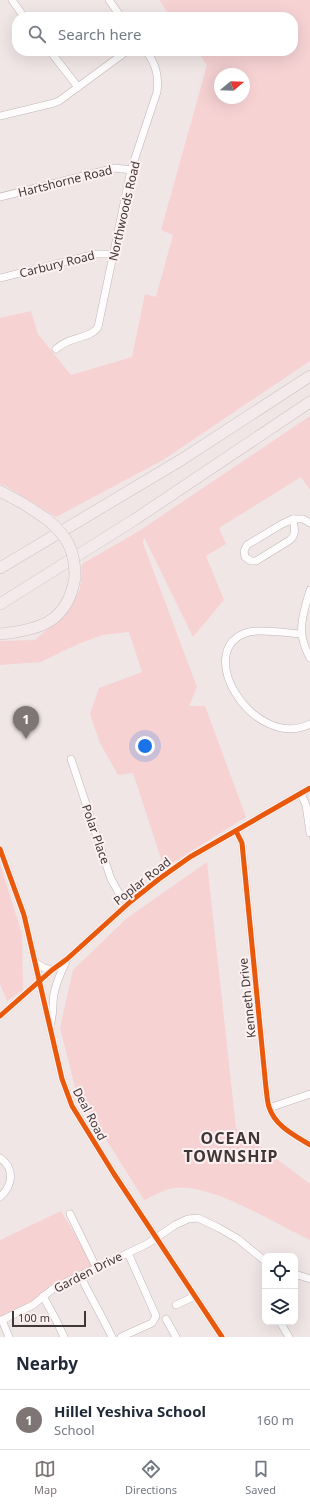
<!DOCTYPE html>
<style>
body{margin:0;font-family:"Noto Sans",sans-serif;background:#f6f6f7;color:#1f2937}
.controls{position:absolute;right:12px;bottom:12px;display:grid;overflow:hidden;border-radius:8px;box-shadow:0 4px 16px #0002}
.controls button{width:36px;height:36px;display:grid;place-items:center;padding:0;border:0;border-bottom:1px solid #e0e1e3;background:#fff;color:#1f2937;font:20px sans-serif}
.compass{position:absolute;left:214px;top:68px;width:36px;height:36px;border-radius:50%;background:#fff;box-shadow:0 4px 16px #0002;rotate:71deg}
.scale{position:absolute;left:12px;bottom:10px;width:74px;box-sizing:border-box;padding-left:4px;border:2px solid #403838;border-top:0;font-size:11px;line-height:14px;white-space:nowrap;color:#403838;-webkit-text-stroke:3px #fdf0f1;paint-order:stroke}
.you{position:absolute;left:145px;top:746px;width:14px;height:14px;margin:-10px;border:3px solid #fff;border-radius:50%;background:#1a73e8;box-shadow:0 0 0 6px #1a73e833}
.badge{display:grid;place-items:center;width:26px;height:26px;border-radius:50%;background:#7e7575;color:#fff;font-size:13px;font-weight:700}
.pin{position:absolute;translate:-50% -33px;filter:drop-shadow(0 1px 2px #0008)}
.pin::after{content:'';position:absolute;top:21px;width:14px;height:12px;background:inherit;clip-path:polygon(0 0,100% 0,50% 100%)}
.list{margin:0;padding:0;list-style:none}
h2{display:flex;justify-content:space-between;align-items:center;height:52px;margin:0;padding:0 16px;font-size:17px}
h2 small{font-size:13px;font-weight:400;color:#747a83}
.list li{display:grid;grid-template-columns:26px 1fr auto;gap:12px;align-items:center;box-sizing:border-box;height:60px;padding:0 16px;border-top:1px solid #e0e1e3}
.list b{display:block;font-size:15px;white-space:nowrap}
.list p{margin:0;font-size:13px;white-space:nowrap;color:#747a83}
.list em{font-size:13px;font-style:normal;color:#747a83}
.icon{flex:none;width:22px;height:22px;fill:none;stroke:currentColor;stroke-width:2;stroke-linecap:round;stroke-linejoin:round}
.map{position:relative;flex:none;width:310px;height:1337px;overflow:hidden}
.search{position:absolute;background:#fff;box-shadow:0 4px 16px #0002;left:12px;right:12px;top:12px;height:44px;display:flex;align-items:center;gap:10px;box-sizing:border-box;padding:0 14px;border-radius:16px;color:#747a83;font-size:15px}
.sheet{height:112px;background:#fff}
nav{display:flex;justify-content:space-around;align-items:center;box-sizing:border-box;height:56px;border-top:1px solid #e0e1e3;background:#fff;font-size:11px;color:#747a83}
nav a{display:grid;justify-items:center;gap:2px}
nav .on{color:#7e7575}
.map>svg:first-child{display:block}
</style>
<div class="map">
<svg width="310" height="1337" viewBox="0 0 310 1337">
<rect width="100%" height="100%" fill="#f1e6e6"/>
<g fill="#f6d2d3" fill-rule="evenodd">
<path d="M159,0H310V361L163,460L56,517L6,486L0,484V318L31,311L38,334L71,375L132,357L145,294L156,297L173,235L161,230L207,65L197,51H293V17H171ZM220,74H244V98H220Z"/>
<path d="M310,416V490L301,477L219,528L226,544L206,556L224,600L193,637L144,537L143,543L197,687L189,706H205L246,817L164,868L133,773L118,775L100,743L90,714L99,688L142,672L129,632L102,635L78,644L41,662L0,665V641L35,640L69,610L80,589L82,564L139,531Z"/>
<path d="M207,862L236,1128L310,1184V1240C275,1224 211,1182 173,1188C163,1190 153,1196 144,1200L76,1091L60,1028L73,970L127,918Z"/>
<path d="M0,864L22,934L23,990L7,1001L0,984Z"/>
<path d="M61,1211L95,1268L0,1321V1240Z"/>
</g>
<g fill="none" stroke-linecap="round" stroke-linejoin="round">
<defs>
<g id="minor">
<path d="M12,0L24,17"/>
<path d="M109,0L121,17"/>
<path d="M50,51L78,87"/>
<path d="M0,116L54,103L59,101L127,51"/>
<path d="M0,197L115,168L131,170"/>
<path d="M0,278L96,254H114"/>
<path d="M56,349C69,336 91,339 98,327L131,170L157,92C159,76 156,64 146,51"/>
<path d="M293,519C294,527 297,534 290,540L256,561H251L245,557L244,551L247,545L282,524Z"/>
<path d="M293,519H303L310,523"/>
<path d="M310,590C302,617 296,632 310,658"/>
<path d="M301,634C287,633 261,629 249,632C190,648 254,752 310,724"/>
<path d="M71,759L111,879L120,895L130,902"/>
<path d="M301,794L306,805L310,833"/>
<path d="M236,831L242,843L266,1088C267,1094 267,1101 269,1107C275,1126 294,1135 310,1145"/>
<path d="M0,849L24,915L62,1079L72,1106L114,1174L222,1337"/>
<path d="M35,962L44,968L52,970"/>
<path d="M0,1016L52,970L67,959L130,902L159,879L190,857L310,788"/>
<path d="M50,1025C54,1015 52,1005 54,994C56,982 62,970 67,959"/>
<path d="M269,1108L310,1094"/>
<path d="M0,1158C15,1168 13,1186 0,1197"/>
<path d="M70,1214L96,1267"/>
<path d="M295,1274L310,1279"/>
<path d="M80,1275C90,1296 102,1316 112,1337"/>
<path d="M43,1296L56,1320L64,1337"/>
<path d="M176,1305L195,1296"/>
<path d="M166,1319L176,1337"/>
<path d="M2,1320L9,1337"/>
<path d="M0,1321L33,1305L54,1288L147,1244L175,1225L188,1219L198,1218L219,1228L238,1239L265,1261"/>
<path d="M280,1322L289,1337"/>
<path d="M121,1337L152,1323L156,1316L128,1253"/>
</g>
<g id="highway">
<path d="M0,491L24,504L48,520"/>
<path d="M0,568L181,460L310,376"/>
<path d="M0,604L134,520L310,402"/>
<path d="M0,634C40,630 68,622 75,577"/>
</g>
</defs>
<use href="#minor" stroke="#beb6b6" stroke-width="8"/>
<use href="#highway" stroke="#c9c3c3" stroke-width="12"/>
<use href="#minor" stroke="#fdfbfb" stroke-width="7"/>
<use href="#highway" stroke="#f5eaeb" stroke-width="11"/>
<defs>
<path id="highway-bridge" d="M48,520C68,537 75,551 75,577"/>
</defs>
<use href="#highway-bridge" stroke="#c9c3c3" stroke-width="12" stroke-linecap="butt"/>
<use href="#highway-bridge" stroke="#f5eaeb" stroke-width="11"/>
<defs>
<g id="cycleway">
<path d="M236,831L242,843L266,1088C267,1094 267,1101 269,1107C275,1126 294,1135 310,1145"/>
<path d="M0,849L24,915L62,1079L72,1106L114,1174L222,1337"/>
<path d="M0,1016L52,970L67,959L130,902L159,879L190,857L310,788"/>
</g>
</defs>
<use href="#cycleway" stroke="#fdf0f1" stroke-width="8"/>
<use href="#cycleway" stroke="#e8590c" stroke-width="5"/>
</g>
<g text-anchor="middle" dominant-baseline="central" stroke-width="4" stroke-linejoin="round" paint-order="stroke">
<g font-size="12" fill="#403838" stroke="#fdf0f1">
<text transform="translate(65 181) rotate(-14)">Hartshorne Road</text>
<text transform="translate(124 211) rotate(-77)">Northwoods Road</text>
<text transform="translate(57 264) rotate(-14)">Carbury Road</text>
<text transform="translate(96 834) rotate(71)">Polar Place</text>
<text transform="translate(142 881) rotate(-38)">Poplar Road</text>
<text transform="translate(247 998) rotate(-96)">Kenneth Drive</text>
<text transform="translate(90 1114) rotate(62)">Deal Road</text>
<text transform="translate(88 1272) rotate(-27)">Garden Drive</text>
</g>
<g font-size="16" font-weight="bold" letter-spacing="1" fill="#403838" stroke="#fdf0f1">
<text x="231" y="1138">OCEAN<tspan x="231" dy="18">TOWNSHIP</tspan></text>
</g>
</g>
</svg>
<div class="controls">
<button><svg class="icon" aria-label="locate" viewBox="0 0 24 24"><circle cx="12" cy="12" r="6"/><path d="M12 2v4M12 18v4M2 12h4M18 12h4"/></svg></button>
<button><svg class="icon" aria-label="layers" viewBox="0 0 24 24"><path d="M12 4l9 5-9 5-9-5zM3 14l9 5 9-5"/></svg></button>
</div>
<svg class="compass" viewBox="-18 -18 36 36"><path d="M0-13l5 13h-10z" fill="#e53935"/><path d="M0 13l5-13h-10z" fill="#747a83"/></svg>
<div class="scale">100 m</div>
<div class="you"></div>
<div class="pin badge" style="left:26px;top:739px">1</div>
<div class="search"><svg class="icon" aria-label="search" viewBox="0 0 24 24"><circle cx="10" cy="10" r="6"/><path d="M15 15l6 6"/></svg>Search here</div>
</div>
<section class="sheet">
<h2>Nearby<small></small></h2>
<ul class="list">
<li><span class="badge">1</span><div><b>Hillel Yeshiva School</b><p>School</p></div><em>160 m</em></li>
</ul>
</section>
<nav>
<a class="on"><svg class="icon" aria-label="map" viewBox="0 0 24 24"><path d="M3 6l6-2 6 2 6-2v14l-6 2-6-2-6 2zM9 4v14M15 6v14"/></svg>Map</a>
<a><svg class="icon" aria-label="directions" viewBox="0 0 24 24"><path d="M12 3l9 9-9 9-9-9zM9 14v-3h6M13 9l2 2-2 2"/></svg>Directions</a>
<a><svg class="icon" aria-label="saved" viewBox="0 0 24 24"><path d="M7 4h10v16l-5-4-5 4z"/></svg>Saved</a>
</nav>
